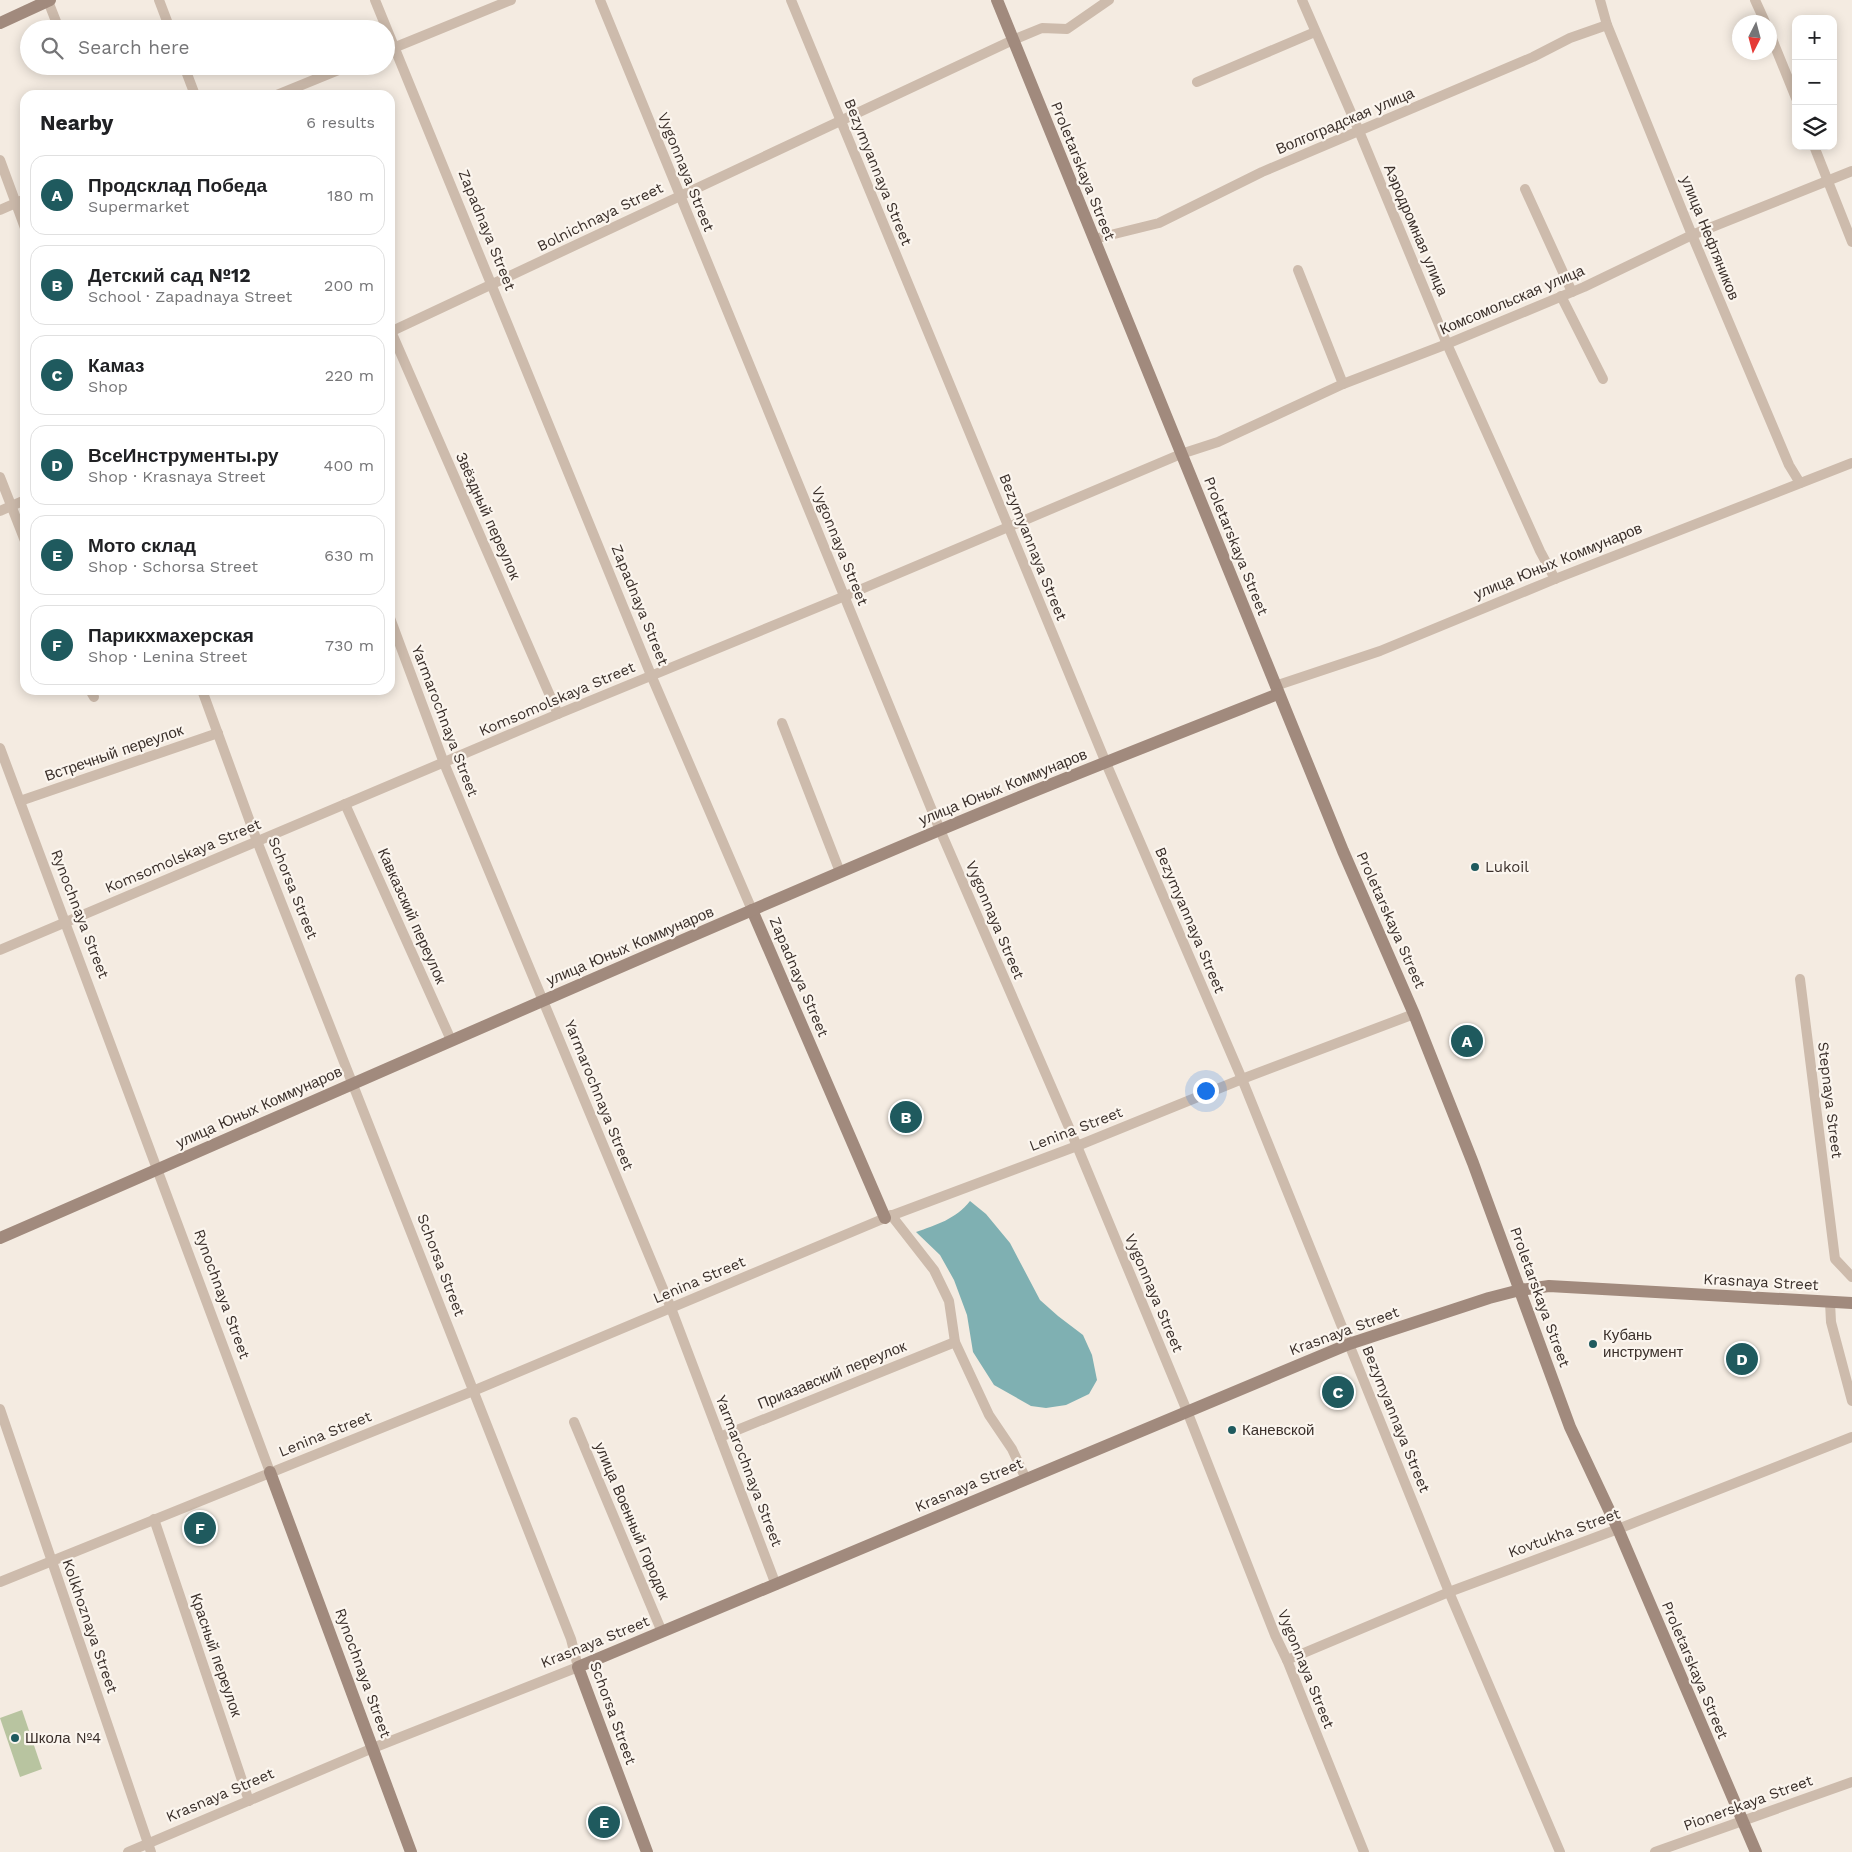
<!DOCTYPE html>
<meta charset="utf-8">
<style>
body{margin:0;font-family:"Work Sans",sans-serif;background:#f6f6f6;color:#202124}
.controls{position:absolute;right:15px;top:15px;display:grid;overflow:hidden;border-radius:10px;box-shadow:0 2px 12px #0003}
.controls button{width:45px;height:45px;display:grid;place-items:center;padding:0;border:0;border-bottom:1px solid #e0e0e0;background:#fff;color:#202124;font:25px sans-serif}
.compass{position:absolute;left:1732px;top:15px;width:45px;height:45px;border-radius:50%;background:#fff;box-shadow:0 2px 12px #0003;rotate:186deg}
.you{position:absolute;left:1205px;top:1090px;width:18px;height:18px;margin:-12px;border:4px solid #fff;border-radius:50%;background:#1a73e8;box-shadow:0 0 0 8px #1a73e833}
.badge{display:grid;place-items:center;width:32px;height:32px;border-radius:50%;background:#1f5a5e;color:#fff;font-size:16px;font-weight:700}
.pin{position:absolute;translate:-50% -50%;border:2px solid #fff;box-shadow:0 1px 5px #0006}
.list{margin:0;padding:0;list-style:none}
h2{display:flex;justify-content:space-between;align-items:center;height:65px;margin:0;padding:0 20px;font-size:21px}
h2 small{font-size:16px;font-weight:400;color:#757577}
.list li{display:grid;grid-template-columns:32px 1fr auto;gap:15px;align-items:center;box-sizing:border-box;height:80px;margin:0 10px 10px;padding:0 10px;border:1px solid #e0e0e0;border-radius:15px}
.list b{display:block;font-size:19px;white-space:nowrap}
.list p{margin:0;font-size:16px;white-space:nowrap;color:#757577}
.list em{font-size:16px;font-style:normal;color:#757577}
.icon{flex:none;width:28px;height:28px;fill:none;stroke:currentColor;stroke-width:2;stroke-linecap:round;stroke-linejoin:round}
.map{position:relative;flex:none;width:1852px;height:1852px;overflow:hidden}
.search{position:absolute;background:#fff;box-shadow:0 2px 12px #0003;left:20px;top:20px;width:375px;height:55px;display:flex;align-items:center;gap:12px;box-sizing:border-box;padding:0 18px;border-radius:28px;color:#757577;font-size:19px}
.panel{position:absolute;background:#fff;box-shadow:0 2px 12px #0003;left:20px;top:90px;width:375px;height:605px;border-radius:15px}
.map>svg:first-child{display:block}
</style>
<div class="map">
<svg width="1852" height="1852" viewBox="0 0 1852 1852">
<rect width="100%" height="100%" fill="#f4ebe1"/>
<path fill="#b8c4a0" d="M22,1710L42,1769L20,1777L0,1718Z"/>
<path fill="#7fb0b2" d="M970,1201L986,1214L1010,1243L1040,1300L1058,1316L1083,1335L1092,1355L1097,1380L1089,1394L1066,1405L1046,1408L1031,1406L994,1385L973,1352L967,1315L954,1280L940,1255L916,1232C936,1225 956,1219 970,1201Z"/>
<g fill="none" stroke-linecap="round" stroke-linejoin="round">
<g stroke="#cdbbac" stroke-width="10">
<path d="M159,0L170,29"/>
<path d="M375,0L651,675L752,910"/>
<path d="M600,0L940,830L1077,1146L1187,1411L1275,1635L1287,1660L1364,1852"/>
<path d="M791,0L1106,763L1242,1079L1449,1592L1560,1852"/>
<path d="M1302,0L1359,131L1447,344L1540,551L1555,579"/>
<path d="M1600,0L1607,25L1692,235L1789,465L1800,483"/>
<path d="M1755,0L1765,22"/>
<path d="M48,1L59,29"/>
<path d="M1770,34L1796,98"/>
<path d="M386,51L511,0"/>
<path d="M74,66L75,68"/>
<path d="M184,66L195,95"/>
<path d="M1197,82L1315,32"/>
<path d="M277,95L348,66"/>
<path d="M1814,146L1852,242"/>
<path d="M0,160L25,228"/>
<path d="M1525,189L1572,292"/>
<path d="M0,210L25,199"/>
<path d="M1094,239L1159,223L1262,172L1533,57L1570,38L1607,25"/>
<path d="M1298,270L1343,384"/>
<path d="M1561,296L1603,379"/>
<path d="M390,329L558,714"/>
<path d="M390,332L1013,40L1042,28L1067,29L1109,0"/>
<path d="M0,477L25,541"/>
<path d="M0,511L25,500"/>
<path d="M390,618L444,763L671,1308L776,1585"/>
<path d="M1275,686L1380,651L1555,579L1852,463"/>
<path d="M90,690L94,697"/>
<path d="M782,723L840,872"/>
<path d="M0,748L270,1472"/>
<path d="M20,801L218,733"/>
<path d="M345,804L451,1040"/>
<path d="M0,950L558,714L845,596L1181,454L1218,442L1343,384L1447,344L1584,287L1692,235L1852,171"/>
<path d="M1800,979L1835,1259L1852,1277"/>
<path d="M891,1215L934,1270L949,1301L955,1342L989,1415L1012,1449L1026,1479"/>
<path d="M1830,1302L1831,1322L1852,1401"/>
<path d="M0,1409L151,1852"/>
<path d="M574,1422L662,1632"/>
<path d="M720,1437L955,1342"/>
<path d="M154,1519L249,1801"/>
<path d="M0,1582L473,1391L885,1218L1077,1146L1242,1079L1414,1014"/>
<path d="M1287,1660L1449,1592L1618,1529L1852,1437"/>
<path d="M128,1852L373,1748L578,1667L571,1639L257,841L202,690"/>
<path d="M1655,1852L1852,1782"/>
</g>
<g stroke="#a18a7d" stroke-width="12">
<path d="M997,0L1343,851L1414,1014L1473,1163L1570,1427L1618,1529L1756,1852"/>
<path d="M0,23L50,0"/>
<path d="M752,910L885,1218"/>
<path d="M0,1238C311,1103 622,964 935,832C1049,784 1164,739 1278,694"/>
<path d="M270,1472L411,1852"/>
<path d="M647,1852L578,1667L1349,1344L1489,1298L1520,1290L1549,1286L1852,1303"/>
</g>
</g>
<g fill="#1f5a5e" stroke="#fbf5ee" stroke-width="2">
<circle cx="1475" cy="867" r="5"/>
<circle cx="1593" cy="1344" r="5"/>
<circle cx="1232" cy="1430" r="5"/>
<circle cx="15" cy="1738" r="5"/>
</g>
<g text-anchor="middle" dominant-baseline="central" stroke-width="4.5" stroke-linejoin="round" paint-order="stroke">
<g font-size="15" fill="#3b302b" stroke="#fbf5ee">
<text transform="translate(1345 121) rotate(-23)">Волгоградская улица</text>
<text transform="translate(1083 171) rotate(68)">Proletarskaya Street</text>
<text transform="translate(686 172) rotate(68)">Vygonnaya Street</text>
<text transform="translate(878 172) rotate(68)">Bezymyannaya Street</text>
<text transform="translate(600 217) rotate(-26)">Bolnichnaya Street</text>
<text transform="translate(487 230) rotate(68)">Zapadnaya Street</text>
<text transform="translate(1416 230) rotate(67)">Аэродромная улица</text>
<text transform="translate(1710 238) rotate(68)">улица Нефтяников</text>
<text transform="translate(1512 300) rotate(-23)">Комсомольская улица</text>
<text transform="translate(488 516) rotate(66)">Звёздный переулок</text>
<text transform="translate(840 546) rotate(68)">Vygonnaya Street</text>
<text transform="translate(1236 546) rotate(68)">Proletarskaya Street</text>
<text transform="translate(1033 547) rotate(68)">Bezymyannaya Street</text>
<text transform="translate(1558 561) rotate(-22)">улица Юных Коммунаров</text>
<text transform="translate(640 605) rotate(68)">Zapadnaya Street</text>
<text transform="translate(557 699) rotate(-23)">Komsomolskaya Street</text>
<text transform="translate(445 721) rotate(69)">Yarmarochnaya Street</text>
<text transform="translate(114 753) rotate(-19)">Встречный переулок</text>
<text transform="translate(1003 787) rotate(-22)">улица Юных Коммунаров</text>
<text transform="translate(183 856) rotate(-23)">Komsomolskaya Street</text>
<text transform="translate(293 888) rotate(68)">Schorsa Street</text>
<text transform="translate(80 914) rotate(69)">Rynochnaya Street</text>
<text transform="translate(412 916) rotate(66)">Кавказский переулок</text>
<text transform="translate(995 920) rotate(67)">Vygonnaya Street</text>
<text transform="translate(1190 920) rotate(67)">Bezymyannaya Street</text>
<text transform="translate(1391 920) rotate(66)">Proletarskaya Street</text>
<text transform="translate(630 946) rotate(-23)">улица Юных Коммунаров</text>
<text transform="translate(799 977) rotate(67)">Zapadnaya Street</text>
<text transform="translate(599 1095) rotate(68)">Yarmarochnaya Street</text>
<text transform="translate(1830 1100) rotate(83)">Stepnaya Street</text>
<text transform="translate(259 1107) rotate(-24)">улица Юных Коммунаров</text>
<text transform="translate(1076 1129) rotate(-21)">Lenina Street</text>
<text transform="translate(441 1265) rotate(69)">Schorsa Street</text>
<text transform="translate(699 1280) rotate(-23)">Lenina Street</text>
<text transform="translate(1761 1282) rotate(3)">Krasnaya Street</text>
<text transform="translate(1154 1293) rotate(67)">Vygonnaya Street</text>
<text transform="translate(222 1294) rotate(70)">Rynochnaya Street</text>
<text transform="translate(1540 1297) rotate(70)">Proletarskaya Street</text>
<text transform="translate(1344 1331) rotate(-20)">Krasnaya Street</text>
<text transform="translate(832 1375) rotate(-22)">Приазавский переулок</text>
<text transform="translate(1396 1419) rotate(68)">Bezymyannaya Street</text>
<text transform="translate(325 1434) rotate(-22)">Lenina Street</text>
<text transform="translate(749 1471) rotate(69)">Yarmarochnaya Street</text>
<text transform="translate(969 1485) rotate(-23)">Krasnaya Street</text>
<text transform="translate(632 1521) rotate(67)">улица Военный Городок</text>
<text transform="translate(1564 1533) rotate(-20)">Kovtukha Street</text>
<text transform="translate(90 1626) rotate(71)">Kolkhoznaya Street</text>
<text transform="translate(595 1642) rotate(-22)">Krasnaya Street</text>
<text transform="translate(216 1655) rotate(71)">Красный переулок</text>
<text transform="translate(1306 1669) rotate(68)">Vygonnaya Street</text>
<text transform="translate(1695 1670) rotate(67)">Proletarskaya Street</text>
<text transform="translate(363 1673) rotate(70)">Rynochnaya Street</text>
<text transform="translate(613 1713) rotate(70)">Schorsa Street</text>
<text transform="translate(220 1795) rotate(-23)">Krasnaya Street</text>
<text transform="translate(1748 1803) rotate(-20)">Pionerskaya Street</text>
</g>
<g font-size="15" fill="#3b302b" stroke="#fbf5ee" text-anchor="start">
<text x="1485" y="867">Lukoil</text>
<text x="1603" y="1335">Кубань<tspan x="1603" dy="17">инструмент</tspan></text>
<text x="1242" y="1430">Каневской</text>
<text x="25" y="1738">Школа №4</text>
</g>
</g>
</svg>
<div class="controls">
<button>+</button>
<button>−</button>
<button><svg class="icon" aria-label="layers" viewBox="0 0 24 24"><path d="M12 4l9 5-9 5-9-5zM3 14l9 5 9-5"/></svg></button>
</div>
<svg class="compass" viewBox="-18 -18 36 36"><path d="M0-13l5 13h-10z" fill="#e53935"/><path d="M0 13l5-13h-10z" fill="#757577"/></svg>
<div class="you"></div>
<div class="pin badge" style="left:1467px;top:1041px">A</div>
<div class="pin badge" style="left:906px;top:1117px">B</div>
<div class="pin badge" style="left:1338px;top:1392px">C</div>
<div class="pin badge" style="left:1742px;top:1359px">D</div>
<div class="pin badge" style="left:604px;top:1822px">E</div>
<div class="pin badge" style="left:200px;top:1528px">F</div>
<div class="search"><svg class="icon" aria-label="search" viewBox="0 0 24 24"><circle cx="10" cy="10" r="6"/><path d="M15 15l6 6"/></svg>Search here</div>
<section class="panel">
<h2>Nearby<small>6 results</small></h2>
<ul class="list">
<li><span class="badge">A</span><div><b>Продсклад Победа</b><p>Supermarket</p></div><em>180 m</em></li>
<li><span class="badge">B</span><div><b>Детский сад №12</b><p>School · Zapadnaya Street</p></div><em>200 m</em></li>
<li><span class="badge">C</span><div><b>Камаз</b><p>Shop</p></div><em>220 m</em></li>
<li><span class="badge">D</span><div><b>ВсеИнструменты.ру</b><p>Shop · Krasnaya Street</p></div><em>400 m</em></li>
<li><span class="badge">E</span><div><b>Мото склад</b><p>Shop · Schorsa Street</p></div><em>630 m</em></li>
<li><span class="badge">F</span><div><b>Парикхмахерская</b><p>Shop · Lenina Street</p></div><em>730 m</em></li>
</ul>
</section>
</div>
